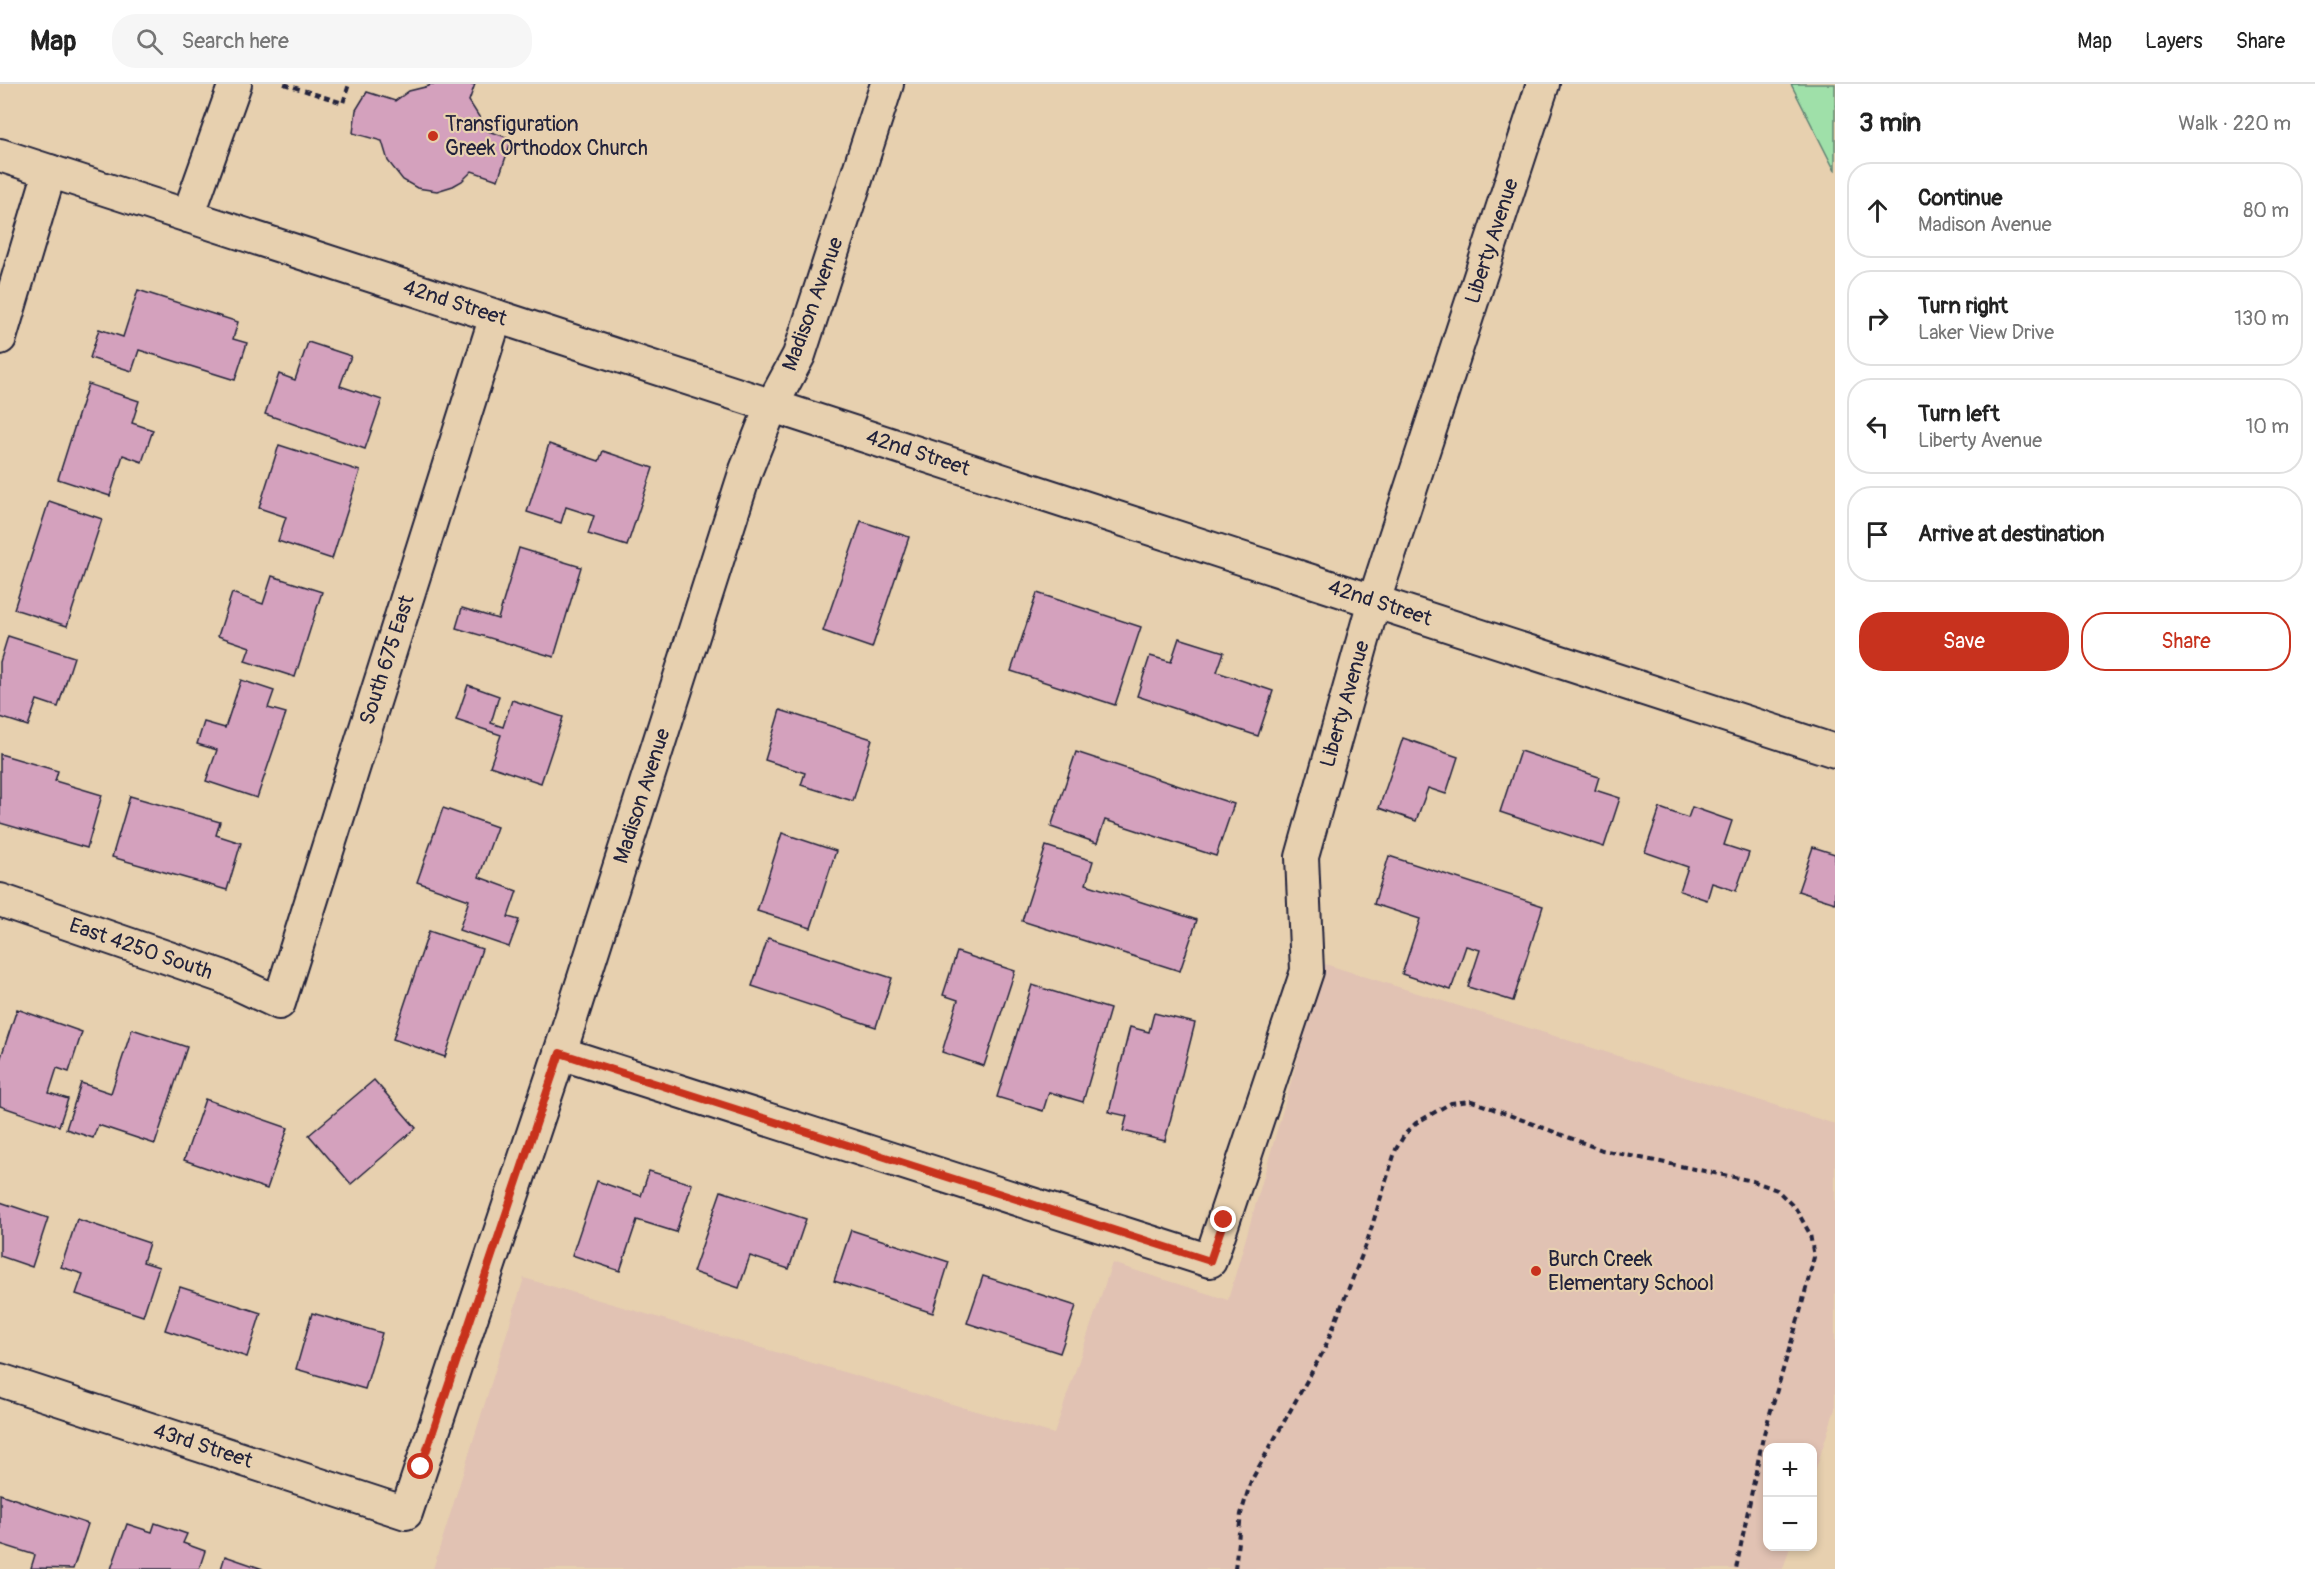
<!DOCTYPE html>
<meta charset="utf-8">
<style>
body{margin:0;font-family:Pangolin,sans-serif;background:#f6f6f6;color:#222}
.controls{position:absolute;right:18px;bottom:18px;display:grid;overflow:hidden;border-radius:12px;box-shadow:0 3px 9px #0003}
.controls button{width:54px;height:54px;display:grid;place-items:center;padding:0;border:0;border-bottom:2px solid #e0e0e0;background:#fff;color:#222;font:30px sans-serif}
.stop{position:absolute;width:18px;height:18px;margin:-14px;border:4px solid #c8321e;border-radius:50%;background:#fff}
.stop.end{background:#c8321e;border-color:#fff;box-shadow:0 2px 6px #0008}
.list{margin:0;padding:0;list-style:none}
h2{display:flex;justify-content:space-between;align-items:center;height:78px;margin:0;padding:0 24px;font-size:26px}
h2 small{font-size:20px;font-weight:400;color:#767676}
.list li{display:grid;grid-template-columns:39px 1fr auto;gap:18px;align-items:center;box-sizing:border-box;height:96px;margin:0 12px 12px;padding:0 12px;border:2px solid #e0e0e0;border-radius:24px}
.list b{display:block;font-size:22px;white-space:nowrap}
.list p{margin:0;font-size:20px;white-space:nowrap;color:#767676}
.list em{font-size:20px;font-style:normal;color:#767676}
.actions{display:flex;gap:12px;padding:18px 24px}
.actions a{flex:1;padding:14px 0;border:2px solid #c8321e;border-radius:24px;text-align:center;font-size:21px;color:#c8321e}
.actions .main{background:#c8321e;color:#fff}
.icon{flex:none;width:33px;height:33px;fill:none;stroke:currentColor;stroke-width:2;stroke-linecap:round;stroke-linejoin:round}
.map{position:relative;flex:none;width:1835px;height:1485px;overflow:hidden}
header{display:flex;align-items:center;gap:36px;box-sizing:border-box;height:84px;padding:0 30px;background:#fff;border-bottom:2px solid #e0e0e0}
header strong{font-size:28px}
nav{display:flex;gap:33px;margin-inline-start:auto;font-size:21px}
.search{width:420px;height:54px;background:#f6f6f6;display:flex;align-items:center;gap:15px;box-sizing:border-box;padding:0 21px;border-radius:24px;color:#767676;font-size:22px}
main{display:flex}
aside{flex:1;background:#fff}
.map>svg:first-child{display:block}
</style>
<header>
<strong>Map</strong>
<div class="search"><svg class="icon" aria-label="search" viewBox="0 0 24 24"><circle cx="10" cy="10" r="6"/><path d="M15 15l6 6"/></svg>Search here</div>
<nav><a>Map</a><a>Layers</a><a>Share</a></nav>
</header>
<main>
<div class="map">
<svg width="1835" height="1485" viewBox="0 0 1835 1485">
<rect width="100%" height="100%" fill="#e7d0af"/>
<filter id="ink" filterUnits="userSpaceOnUse"><feTurbulence type="fractalNoise" baseFrequency=".0167" numOctaves="2"/><feDisplacementMap in="SourceGraphic" scale="12" xChannelSelector="R" yChannelSelector="G"/><feConvolveMatrix kernelMatrix="1 2 1 2 8 2 1 2 1" color-interpolation-filters="sRGB"/></filter>
<g filter="url(#ink)">
<path fill="#e1c2b3" d="M1325,880L1835,1040V1325L1813,1394L1812,1364H1768V1462L1790,1463L1783,1485H433L524,1194L1054,1350L1112,1179L1228,1216Z"/>
<path fill="#9fe0a9" stroke="#608172" stroke-width="1.5" d="M1791,0H1835V87Z"/>
<g fill="#d4a1bd" stroke="#22223b" stroke-width="1.5">
<path d="M430,0H475L469,17L488,47L512,55L498,96L472,87L462,97L453,102L437,107L417,104L403,96L388,77L382,57L353,49L356,26L367,8L395,17L409,7L429,2Z"/>
<path d="M138,206L238,238L233,255L247,259L235,296L139,266L132,287L90,274L99,245L123,253Z"/>
<path d="M308,258L351,272L340,302L382,316L365,365L265,330L279,290L295,296Z"/>
<path d="M88,300L139,317L132,339L153,346L142,378L123,371L110,412L58,395Z"/>
<path d="M549,360L599,377L603,367L653,384L627,462L588,450L594,432L566,423L561,439L527,428Z"/>
<path d="M279,361L360,387L332,475L278,457L286,433L259,424Z"/>
<path d="M49,417L102,435L67,542L14,525Z"/>
<path d="M861,437L909,453L872,564L823,547Z"/>
<path d="M519,464L581,483L554,573L456,544L462,524L498,535Z"/>
<path d="M272,492L322,508L295,593L245,577L250,563L218,552L232,509L263,520Z"/>
<path d="M1037,509L1141,543L1115,621L1011,587Z"/>
<path d="M8,552L74,573L58,623L37,616L28,642L0,633V578Z"/>
<path d="M1179,554L1224,568L1217,588L1273,607L1258,652L1137,612L1150,572L1171,578Z"/>
<path d="M241,596L274,607L268,624L286,629L257,714L206,697L217,666L197,660L204,638L225,644Z"/>
<path d="M468,601L499,612L491,639L503,643L512,616L563,633L541,699L490,682L501,651L456,636Z"/>
<path d="M780,626L872,655L853,717L801,701L805,689L765,676Z"/>
<path d="M1403,654L1458,673L1446,710L1428,704L1416,737L1379,724Z"/>
<path d="M1520,667L1599,693L1595,706L1620,714L1604,763L1500,728Z"/>
<path d="M1076,668L1234,720L1216,772L1105,736L1097,759L1051,743Z"/>
<path d="M0,670L58,687L55,697L102,711L87,764L0,739Z"/>
<path d="M130,712L220,738L216,751L241,759L227,806L112,773Z"/>
<path d="M1692,723L1732,737L1724,761L1749,769L1736,807L1712,799L1707,816L1680,807L1688,783L1645,768L1660,724L1688,734Z"/>
<path d="M443,724L497,743L479,793L517,807L508,833L519,836L509,863L459,846L469,816L417,798Z"/>
<path d="M782,749L836,767L811,844L757,827Z"/>
<path d="M1046,762L1093,777L1086,800L1197,836L1180,887L1022,837Z"/>
<path d="M1813,763L1835,770V819L1798,807Z"/>
<path d="M1389,772L1543,822L1513,917L1468,903L1480,866L1466,862L1451,906L1402,890L1420,835L1374,820Z"/>
<path d="M429,847L482,865L445,973L393,955Z"/>
<path d="M768,854L892,894L876,943L752,902Z"/>
<path d="M957,868L1015,887L984,982L942,968L958,916L943,911Z"/>
<path d="M1032,901L1110,925L1083,1018L1049,1008L1043,1027L997,1013Z"/>
<path d="M17,925L82,948L69,988L57,984L49,1009L68,1015L59,1042L0,1022V976Z"/>
<path d="M1154,929L1195,939L1165,1057L1123,1047L1127,1032L1109,1028L1130,943L1149,948Z"/>
<path d="M132,945L187,963L155,1060L98,1041L93,1054L66,1045L81,999L111,1009Z"/>
<path d="M374,996L416,1044L351,1100L309,1051Z"/>
<path d="M205,1015L288,1044L267,1105L184,1076Z"/>
<path d="M649,1087L692,1100L676,1148L637,1136L620,1187L572,1171L597,1097L641,1112Z"/>
<path d="M721,1107L806,1135L789,1185L750,1172L739,1204L693,1188Z"/>
<path d="M0,1118L48,1134L32,1183L0,1172Z"/>
<path d="M77,1135L149,1159L143,1178L159,1183L143,1232L76,1210L83,1190L61,1183Z"/>
<path d="M851,1146L949,1178L933,1229L834,1197Z"/>
<path d="M983,1192L1076,1222L1060,1269L967,1239Z"/>
<path d="M180,1203L261,1229L247,1273L165,1246Z"/>
<path d="M312,1229L382,1249L365,1305L296,1285Z"/>
<path d="M0,1410L88,1440L73,1485L31,1484L35,1471L0,1460Z"/>
<path d="M155,1439L187,1450L183,1459L205,1467L199,1485H111L127,1440L152,1448Z"/>
<path d="M225,1472L263,1485H221Z"/>
</g>
<g fill="none" stroke-linecap="round" stroke-linejoin="round">
<defs>
<g id="minor">
<path d="M0,71L1835,667"/>
<path d="M188,132L235,0"/>
<path d="M0,254L50,87"/>
<path d="M0,816L221,892L279,919L496,232"/>
<path d="M560,969L1210,1177L1307,887L1302,773L1374,517L1543,0"/>
<path d="M0,1296L406,1429L560,969L746,386L772,321L799,271L887,0"/>
</g>
</defs>
<use href="#minor" stroke="#22223b" stroke-width="36"/>
<g stroke="#22223b" stroke-width="4" stroke-dasharray="6 4.5" stroke-linecap="butt">
<path d="M284,0L343,19L349,0"/>
<path d="M1235,1485L1241,1430L1251,1397L1324,1266L1366,1161L1396,1065L1405,1050L1416,1039L1451,1019L1472,1017L1602,1066L1753,1097L1777,1106L1796,1125L1810,1150L1814,1173L1799,1232L1763,1353L1736,1485"/>
</g>
<use href="#minor" stroke="#e7d0af" stroke-width="32"/>
</g>
</g>
<g fill="none" stroke-linecap="round" stroke-linejoin="round" filter="url(#ink)">
<path stroke="#c8321e" stroke-width="8" d="M421,1383L560,969L1210,1177L1224,1136"/>
</g>
<g fill="#c8321e" stroke="#e7d0af" stroke-width="2">
<circle cx="433" cy="52" r="6"/>
<circle cx="1536" cy="1187" r="6"/>
</g>
<g text-anchor="middle" dominant-baseline="central" stroke-width="4.5" stroke-linejoin="round" paint-order="stroke">
<g font-size="21" fill="#22223b" stroke="#e7d0af" text-anchor="start">
<text x="445" y="40">Transfiguration<tspan x="445" dy="24">Greek Orthodox Church</tspan></text>
<text x="1548" y="1175">Burch Creek<tspan x="1548" dy="24">Elementary School</tspan></text>
</g>
<g font-size="21" fill="#22223b" stroke="#e7d0af">
<text transform="translate(1492 157) rotate(-72)">Liberty Avenue</text>
<text transform="translate(455 219) rotate(18)">42nd Street</text>
<text transform="translate(813 220) rotate(-70)">Madison Avenue</text>
<text transform="translate(918 369) rotate(18)">42nd Street</text>
<text transform="translate(1380 519) rotate(18)">42nd Street</text>
<text transform="translate(387 576) rotate(-72)">South 675 East</text>
<text transform="translate(1345 620) rotate(-74)">Liberty Avenue</text>
<text transform="translate(642 712) rotate(-72)">Madison Avenue</text>
<text transform="translate(141 865) rotate(19)">East 4250 South</text>
<text transform="translate(203 1362) rotate(18)">43rd Street</text>
</g>
</g>
</svg>
<div class="controls">
<button>+</button>
<button>−</button>
</div>
<div class="stop" style="left:421px;top:1383px"></div>
<div class="stop end" style="left:1224px;top:1136px"></div>
</div>
<aside>
<h2>3 min<small>Walk · 220 m</small></h2>
<ul class="list">
<li><svg class="icon" aria-label="ahead" viewBox="0 0 24 24"><path d="M12 20V5M6 11l6-6 6 6"/></svg><div><b>Continue</b><p>Madison Avenue</p></div><em>80 m</em></li>
<li><svg class="icon" aria-label="right" viewBox="0 0 24 24"><path d="M7 20v-9h11M14 6l5 5-5 5"/></svg><div><b>Turn right</b><p>Laker View Drive</p></div><em>130 m</em></li>
<li><svg class="icon" aria-label="left" viewBox="0 0 24 24"><path d="M17 20v-9H6M10 6l-5 5 5 5"/></svg><div><b>Turn left</b><p>Liberty Avenue</p></div><em>10 m</em></li>
<li><svg class="icon" aria-label="arrive" viewBox="0 0 24 24"><path d="M6 21V4h12l-3 4 3 4H6"/></svg><div><b>Arrive at destination</b></div></li>
</ul>
<div class="actions"><a class="main">Save</a><a>Share</a></div>
</aside>
</main>
